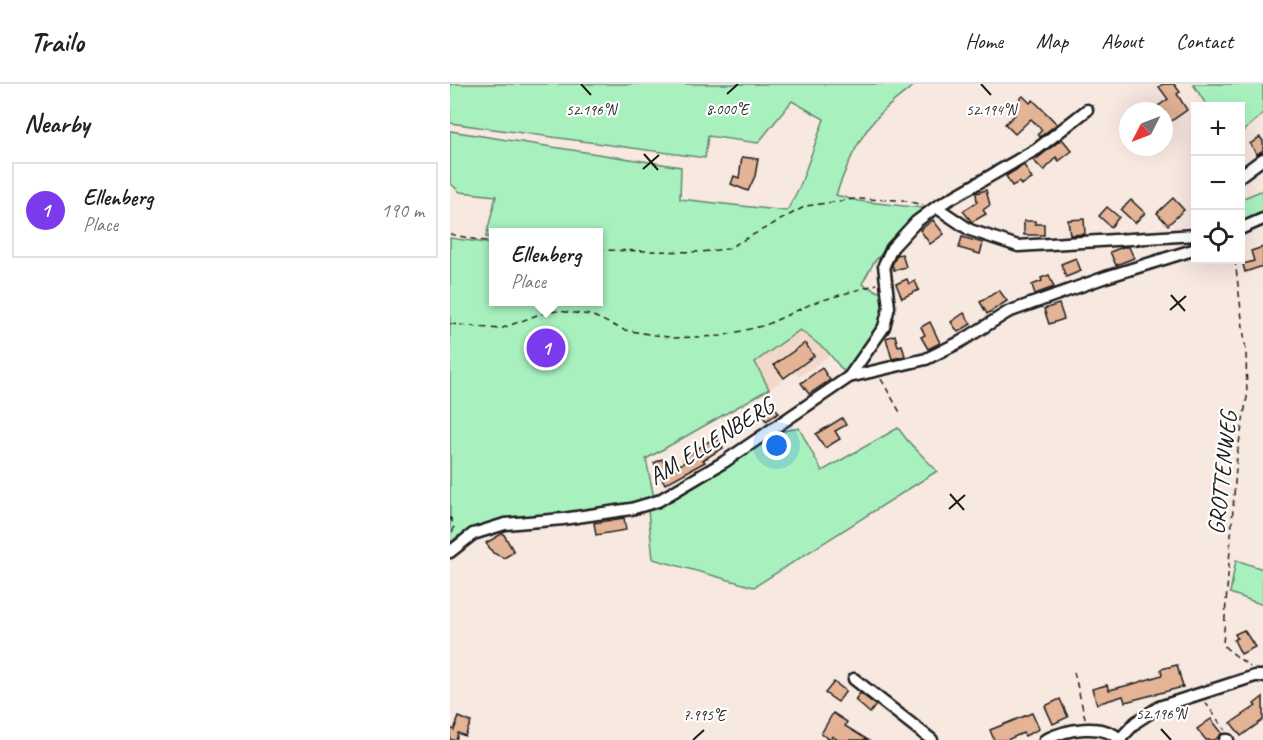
<!DOCTYPE html>
<meta charset="utf-8">
<style>
body{margin:0;font-family:Caveat,sans-serif;background:#f2f2f2;color:#202124}
.controls{position:absolute;right:18px;top:18px;display:grid;overflow:hidden;border-radius:0px;box-shadow:0 6px 24px #0002}
.controls button{width:54px;height:54px;display:grid;place-items:center;padding:0;border:0;border-bottom:2px solid #e0e0e0;background:#fff;color:#202124;font:30px sans-serif}
.compass{position:absolute;left:669px;top:18px;width:54px;height:54px;border-radius:50%;background:#fff;box-shadow:0 6px 24px #0002;rotate:228deg}
.you{position:absolute;left:327px;top:362px;width:21px;height:21px;margin:-15px;border:4px solid #fff;border-radius:50%;background:#1a73e8;box-shadow:0 0 0 9px #1a73e833}
.badge{display:grid;place-items:center;width:39px;height:39px;border-radius:50%;background:#7c3aed;color:#fff;font-size:20px;font-weight:700}
.pin{position:absolute;translate:-50% -50%;border:3px solid #fff;box-shadow:0 2px 6px #0006}
.popup{position:absolute;left:39px;top:144px;width:114px;height:78px;box-sizing:border-box;display:grid;place-content:center;border-radius:0px;background:#fff;filter:drop-shadow(0 2px 4px #0005);font-size:20px;white-space:nowrap;color:#757577}
.popup b{font-size:22px;color:#202124}
.popup::after{content:'';position:absolute;left:50%;top:100%;margin-left:-12px;border:12px solid transparent;border-top-color:#fff}
.list{margin:0;padding:0;list-style:none}
h2{display:flex;justify-content:space-between;align-items:center;height:78px;margin:0;padding:0 24px;font-size:26px}
h2 small{font-size:20px;font-weight:400;color:#757577}
.list li{display:grid;grid-template-columns:39px 1fr auto;gap:18px;align-items:center;box-sizing:border-box;height:96px;margin:0 12px 12px;padding:0 12px;border:2px solid #e0e0e0;border-radius:0px}
.list b{display:block;font-size:22px;white-space:nowrap}
.list p{margin:0;font-size:20px;white-space:nowrap;color:#757577}
.list em{font-size:20px;font-style:normal;color:#757577}
.icon{flex:none;width:33px;height:33px;fill:none;stroke:currentColor;stroke-width:2;stroke-linecap:round;stroke-linejoin:round}
.map{position:relative;flex:none;width:813px;height:656px;overflow:hidden}
header{display:flex;align-items:center;gap:36px;box-sizing:border-box;height:84px;padding:0 30px;background:#fff;border-bottom:2px solid #e0e0e0}
header strong{font-size:28px}
nav{display:flex;gap:33px;margin-inline-start:auto;font-size:21px}
main{display:flex}
aside{flex:1;background:#fff}
.map>svg:first-child{display:block}
</style>
<header>
<strong>Trailo</strong>
<nav><a>Home</a><a>Map</a><a>About</a><a>Contact</a></nav>
</header>
<main>
<aside>
<h2>Nearby<small></small></h2>
<ul class="list">
<li><span class="badge">1</span><div><b>Ellenberg</b><p>Place</p></div><em>190 m</em></li>
</ul>
</aside>
<div class="map">
<svg width="813" height="656" viewBox="0 0 813 656">
<rect width="100%" height="100%" fill="#f7e8e0"/>
<filter id="ink" filterUnits="userSpaceOnUse"><feTurbulence type="fractalNoise" baseFrequency=".0167" numOctaves="2"/><feDisplacementMap in="SourceGraphic" scale="12" xChannelSelector="R" yChannelSelector="G"/><feConvolveMatrix kernelMatrix="1 2 1 2 8 2 1 2 1" color-interpolation-filters="sRGB"/></filter>
<g filter="url(#ink)">
<path fill="#f2d8ca" d="M351,245L380,271L349,293L345,288L319,305L305,278Z"/>
<g fill="#a8f1bf" stroke="#62866e" stroke-width="1.5">
<path d="M0,0H466C449,13 429,28 417,46C403,66 394,88 386,111L408,117L473,124L424,178L412,200L435,211C438,243 414,265 395,289L377,267L350,246L305,278L319,305L196,375L204,414L178,421L63,436L8,452L0,459V154L43,160L44,218H148V148H44L43,154L36,153L46,112L10,108L0,99V47L231,83L230,115L337,127L350,102L374,35L342,17L308,59L258,52L255,74L0,39Z"/>
<path d="M743,0H813V30L791,49L790,22H757Z"/>
<path d="M813,106V131L791,139V115Z"/>
<path d="M349,344L372,387L448,344L457,356L487,387L304,503L203,475L198,426L211,421L319,350Z"/>
<path d="M786,476L813,485V521L780,509Z"/>
</g>
<g fill="#e5b496" stroke="#1c1c1c" stroke-width="1.5">
<path d="M713,0H724L730,8L727,10L737,26L714,42V27H701L718,15L709,3Z"/>
<path d="M573,12L580,19L583,16L607,40L590,53L588,50L592,46L581,35L565,50L555,40L565,31L559,25Z"/>
<path d="M810,53L813,57V66L807,70L800,60Z"/>
<path d="M612,55L622,67L609,77L606,73L594,87L584,77Z"/>
<path d="M292,73L308,75L305,92L298,107L281,100L284,92L289,94Z"/>
<path d="M574,81L582,95L571,101L569,98L562,102L556,92Z"/>
<path d="M536,106L540,121L533,126L536,130L522,138L513,127L527,118L526,109Z"/>
<path d="M723,114L734,126L718,141L707,129Z"/>
<path d="M681,116L695,129L685,139L671,126Z"/>
<path d="M657,123L669,133L661,143L649,132Z"/>
<path d="M634,135L635,150L620,151L618,136Z"/>
<path d="M483,136L494,150L480,160L470,146Z"/>
<path d="M574,137H585V140H594V151H574Z"/>
<path d="M512,153L533,159L530,170L509,164Z"/>
<path d="M673,163H679L684,174L666,181L660,168Z"/>
<path d="M813,163V182L795,188L793,180L804,177L801,167Z"/>
<path d="M452,170L456,183L444,186L442,181L447,171Z"/>
<path d="M626,174L631,187L616,193L611,180Z"/>
<path d="M599,191L604,203L585,210L582,201L592,197L591,194Z"/>
<path d="M457,195L459,200L465,197L469,206L452,214L446,200Z"/>
<path d="M549,206L557,217L537,230L530,218Z"/>
<path d="M609,220L614,235L599,240L594,225Z"/>
<path d="M514,229L521,240L508,248L501,238Z"/>
<path d="M480,238L490,259L478,265L471,253L475,251L471,243Z"/>
<path d="M445,251L448,262L452,261L455,272L442,275L436,254Z"/>
<path d="M355,259L364,272L334,294L324,281Z"/>
<path d="M372,284L380,296L359,310L351,299Z"/>
<path d="M322,319L329,329L316,337L309,326Z"/>
<path d="M392,334L396,341L385,347L390,355L375,364L366,350Z"/>
<path d="M266,353L273,364L253,376L255,378L215,400L204,379L212,375L218,387L235,378L233,374Z"/>
<path d="M174,434L176,446L146,451L144,439Z"/>
<path d="M53,449L64,468L54,474L43,469L36,459Z"/>
<path d="M794,546L805,563L791,570L784,556L787,554L785,550Z"/>
<path d="M727,581L733,603L675,618L673,612L647,620L642,605L657,601L659,606L683,600L712,591L711,585Z"/>
<path d="M384,598L396,607L388,618L375,609Z"/>
<path d="M410,609L426,621L420,629L405,616Z"/>
<path d="M813,613V636L791,652L781,639L806,622L804,620Z"/>
<path d="M610,615L618,633L603,640L595,622Z"/>
<path d="M383,629L397,638L395,642L418,656H388L382,652L381,656L371,650Z"/>
<path d="M582,629L589,645L575,652L573,649L557,656H544L540,646Z"/>
<path d="M9,633L21,638L15,652L8,649L6,656H0V644L4,646Z"/>
<path d="M761,635L772,649L765,656H756L747,645Z"/>
</g>
<g fill="none" stroke-linecap="round" stroke-linejoin="round">
<defs>
<g id="minor">
<path d="M790,92L813,75"/>
<path d="M486,123L520,146L568,162L746,151"/>
<path d="M790,145L813,135"/>
<path d="M399,293L434,243L439,223L434,181L442,164L466,138L486,123L587,65L637,26"/>
<path d="M0,468L23,450L55,440L113,435L181,425L208,417L274,378L399,293L476,275L510,258L558,228L656,193L746,165"/>
<path d="M404,595L482,656"/>
<path d="M670,655L686,638L709,623L805,592H813"/>
<path d="M595,656C616,645 652,638 671,656"/>
<path d="M775,656H778"/>
</g>
</defs>
<use href="#minor" stroke="#1c1c1c" stroke-width="15"/>
<g stroke="#1c1c1c" stroke-width="1.5" stroke-dasharray="6 4.5" stroke-linecap="butt">
<path d="M0,150L27,156L44,158"/>
<path d="M148,166L250,168L277,165L356,122L405,115L452,116L473,121"/>
<path d="M785,176L796,268L797,313L787,371L773,560L776,564L800,583"/>
<path d="M0,240L50,245L90,230L107,227L141,231L174,246L224,254L271,252L316,241L363,219L427,200"/>
<path d="M431,295L451,330"/>
<path d="M0,433L4,441L2,452"/>
<path d="M624,588L635,634"/>
<path d="M755,618L775,646"/>
</g>
<use href="#minor" stroke="#fff" stroke-width="10"/>
</g>
</g>
<path fill="none" stroke="#1c1c1c" stroke-width="2" d="M131,0L141,11M531,0L541,11M277,10L288,0M194,70L208,86M193,85L209,71M721,211L735,227M720,226L736,212M500,410L514,426M499,425L515,411M711,645L721,656M243,656L254,646"/>
<g text-anchor="middle" dominant-baseline="central" stroke-width="4.5" stroke-linejoin="round" paint-order="stroke">
<g font-size="24" fill="#1c1c1c" stroke="#fff">
<text transform="translate(261 357) rotate(-32)">AM ELLENBERG</text>
<text transform="translate(772 389) rotate(-84)">GROTTENWEG</text>
</g>
</g>
<g font-size="15" text-anchor="middle" fill="#1c1c1c" stroke="#fff" stroke-width="4.5" stroke-linejoin="round" paint-order="stroke">
<text x="277" y="30">8.000°E</text>
<text x="141" y="31">52.196°N</text>
<text x="541" y="31">52.194°N</text>
<text x="711" y="635">52.196°N</text>
<text x="254" y="636">7.995°E</text>
</g>
</svg>
<div class="controls">
<button>+</button>
<button>−</button>
<button><svg class="icon" aria-label="locate" viewBox="0 0 24 24"><circle cx="12" cy="12" r="6"/><path d="M12 2v4M12 18v4M2 12h4M18 12h4"/></svg></button>
</div>
<svg class="compass" viewBox="-18 -18 36 36"><path d="M0-13l5 13h-10z" fill="#e53935"/><path d="M0 13l5-13h-10z" fill="#757577"/></svg>
<div class="you"></div>
<div class="pin badge" style="left:96px;top:264px">1</div>
<div class="popup"><b>Ellenberg</b>Place</div>
</div>
</main>
